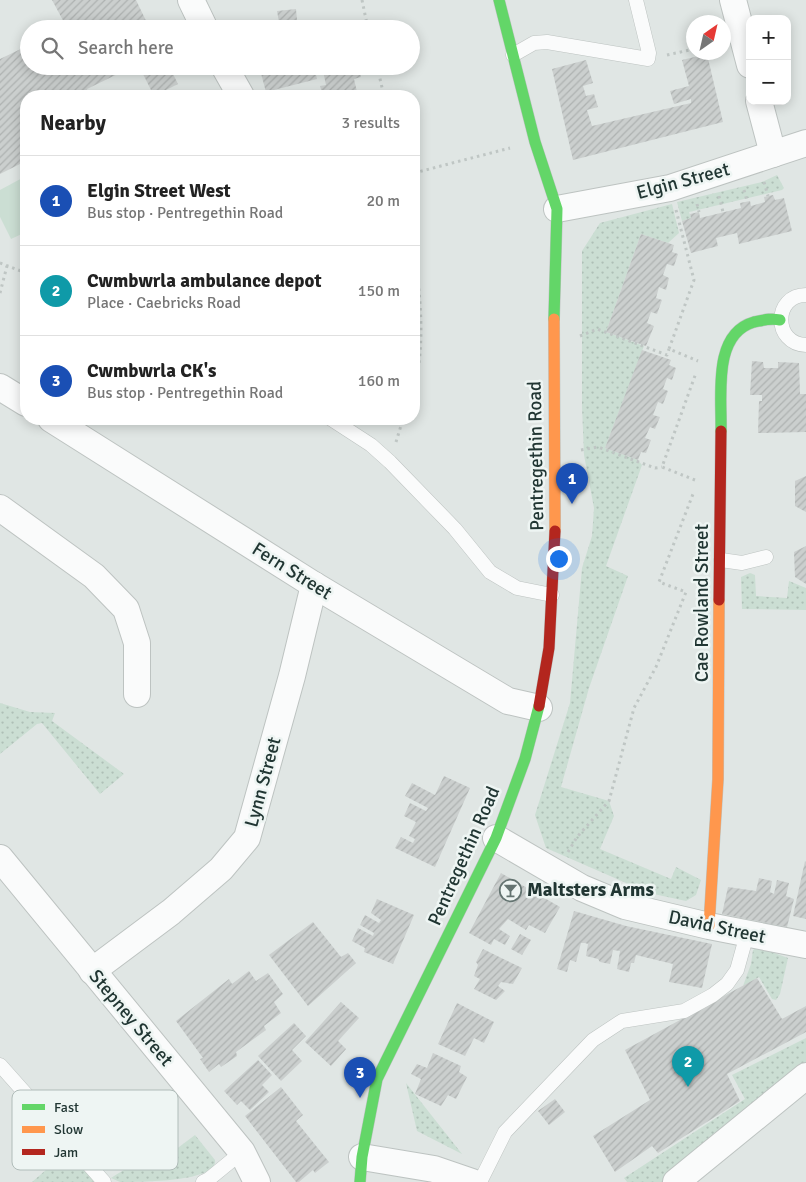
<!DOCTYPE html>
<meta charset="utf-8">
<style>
body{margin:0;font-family:Signika,sans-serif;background:#f2f2f2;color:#222}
.controls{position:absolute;right:15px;top:15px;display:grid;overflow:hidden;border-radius:10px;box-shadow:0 2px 12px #0003}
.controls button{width:45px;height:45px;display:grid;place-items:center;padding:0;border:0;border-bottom:1px solid #e0e0e0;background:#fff;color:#222;font:25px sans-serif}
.compass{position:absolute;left:686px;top:15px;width:45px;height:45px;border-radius:50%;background:#fff;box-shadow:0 2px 12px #0003;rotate:34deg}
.you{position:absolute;left:558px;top:558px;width:18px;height:18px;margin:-12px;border:4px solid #fff;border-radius:50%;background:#1a73e8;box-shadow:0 0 0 8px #1a73e833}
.badge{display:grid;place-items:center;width:32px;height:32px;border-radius:50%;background:#647471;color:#fff;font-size:16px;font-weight:700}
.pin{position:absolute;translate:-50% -41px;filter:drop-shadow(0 1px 2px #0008)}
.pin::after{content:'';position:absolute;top:26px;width:18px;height:15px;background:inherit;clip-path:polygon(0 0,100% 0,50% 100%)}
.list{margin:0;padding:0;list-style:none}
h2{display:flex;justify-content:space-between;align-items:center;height:65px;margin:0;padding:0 20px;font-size:21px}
h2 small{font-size:16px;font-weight:400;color:#767676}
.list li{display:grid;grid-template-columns:32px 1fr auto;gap:15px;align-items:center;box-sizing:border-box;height:90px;padding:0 20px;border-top:1px solid #e0e0e0}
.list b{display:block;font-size:19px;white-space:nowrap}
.list p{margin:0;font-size:16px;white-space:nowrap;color:#767676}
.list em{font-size:16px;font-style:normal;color:#767676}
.icon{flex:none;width:28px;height:28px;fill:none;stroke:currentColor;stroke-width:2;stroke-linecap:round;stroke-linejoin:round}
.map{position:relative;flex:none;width:806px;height:1182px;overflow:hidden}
.search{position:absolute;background:#fff;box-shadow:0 2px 12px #0003;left:20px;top:20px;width:400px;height:55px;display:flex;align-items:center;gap:12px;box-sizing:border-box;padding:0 18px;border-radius:28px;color:#767676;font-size:19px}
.panel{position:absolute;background:#fff;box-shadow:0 2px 12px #0003;left:20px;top:90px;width:400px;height:335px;border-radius:20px}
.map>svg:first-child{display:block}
</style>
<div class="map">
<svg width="806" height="1182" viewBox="0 0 806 1182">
<defs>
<pattern id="grass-dots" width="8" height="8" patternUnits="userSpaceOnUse" patternTransform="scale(1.25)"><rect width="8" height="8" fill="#cbded3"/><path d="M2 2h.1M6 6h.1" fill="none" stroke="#aebfb6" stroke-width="1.8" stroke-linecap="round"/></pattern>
<pattern id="building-hatch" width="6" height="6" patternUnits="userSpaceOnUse" patternTransform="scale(1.25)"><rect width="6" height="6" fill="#cbcfce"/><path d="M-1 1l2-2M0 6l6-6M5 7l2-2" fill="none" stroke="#aeb2b1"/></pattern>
</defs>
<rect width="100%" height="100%" fill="#e0e6e4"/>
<g fill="url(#grass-dots)">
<path d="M777,175L784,188L782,190L689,212L691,218L682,221L677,202L762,182Z"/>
<path d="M672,204L679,233L668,243L641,234L606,332L644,346L605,448L638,460L642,465L606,566L628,576L589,688L561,787L609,801L614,816L600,849L671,879L676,867L701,880L696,895L686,901L649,893L546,848L535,815L570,703L582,568L592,536L594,508L584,455L582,407V251L600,223Z"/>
<path d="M750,573L755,575L756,596L787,598L789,581L806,588V610L742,609L741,577Z"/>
<path d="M0,703L30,712L55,713L52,721L124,774L100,794L42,723L37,724L0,754Z"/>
<path d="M758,947L788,958L780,994L776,1000L772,999L759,977L743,986L751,964L753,950Z"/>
<path d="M806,1038V1070L664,1182H627L624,1178L745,1099L732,1075Z"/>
<path d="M406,1083L462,1154L417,1131Z"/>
<path d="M195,1135L215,1160C219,1182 139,1182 120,1182L111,1178C135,1163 145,1157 174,1155L179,1147Z"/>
<path d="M69,1150L97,1182H32Z"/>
</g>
<path fill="#cbded3" d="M26,176V232L11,239L0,217V190Z"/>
<g fill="url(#building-hatch)">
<path d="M52,0H136L150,29H61L66,26Z"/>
<path d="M296,9L297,20L279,22L277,11Z"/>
<path d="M29,45V66H134L87,89L90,96H26V161L0,174V59Z"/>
<path d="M707,54L723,122L573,160L552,69L586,60L593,83L583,86L586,96L594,94L598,107L587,110L592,126L691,103V99L674,104L670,91L689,86L682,60Z"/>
<path d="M139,66H169L178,84L154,96Z"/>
<path d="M259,66H314L317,79L266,92Z"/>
<path d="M322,66H359L361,77L354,79L358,96H323L320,86L326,85Z"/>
<path d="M773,195L775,200L784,198L792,231L739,244L737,233L716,238L718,246L691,253L682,221L691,218L690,214L699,212L700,218L741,208L740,203L750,201L751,206L765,202L764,197Z"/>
<path d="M641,234L674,245L672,252L678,254L674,266L667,264L663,275L669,278L666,290L659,287L656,298L662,300L657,314L651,312L647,323L654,326L646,346L606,332Z"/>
<path d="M642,350L671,360L669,365L676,368L672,380L667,378L663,389L668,391L663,404L658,402L653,415L660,417L655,429L650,427L645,438L651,440L646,453L641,452L638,460L605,448Z"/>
<path d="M752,361L763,362L764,368H778V362L799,363L800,394H806V432L758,433L759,401H762V395H750Z"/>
<path d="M806,476V512L795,506V481Z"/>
<path d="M806,546V584L795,577L794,552Z"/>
<path d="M444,776L470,788L435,867L395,848L401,837L413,843L415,839L409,836L416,822L404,816L410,803L426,811L428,808L405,796L412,783L435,795Z"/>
<path d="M805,861L806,862V919L793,916Z"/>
<path d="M501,873L560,907L545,933L529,925L526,930L508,919L499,929L510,936L505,945L494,939L491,945L469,933Z"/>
<path d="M759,878L772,881L770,892L774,894L777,880L789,883L786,896L794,899L787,927L722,914L728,887L756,891Z"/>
<path d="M377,899L414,915L393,964L364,952L365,948L352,941L358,928L373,936L374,933L360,925L365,915L379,923L381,920L371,913Z"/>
<path d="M574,911L626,926L712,944L702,988L669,982L673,964L636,955L634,963H631L629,972L617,969L620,951L613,950L610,964L600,962L598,959L586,956L588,944L585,943H581L576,962L570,960L567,972L557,969Z"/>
<path d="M313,922L341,957L348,953L356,963L308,1006L269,955Z"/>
<path d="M520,934L531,940L522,955L511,949Z"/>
<path d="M483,949L522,968L513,984L501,982L498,986L505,991L496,1000L474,989L480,979L474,976L478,965L476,962Z"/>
<path d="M249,971L256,981L268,973L283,994L274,1002L281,1013L264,1026L266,1030L236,1052L237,1056L221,1067L219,1064L209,1072L200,1059L203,1058L176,1021L229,979L232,984Z"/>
<path d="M757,978L782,1019L806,1006V1032L727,1074L740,1101L658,1153L652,1146L615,1172L593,1136L650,1100L625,1050Z"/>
<path d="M341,1002L359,1018L338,1041L346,1049L331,1066L305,1042Z"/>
<path d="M457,1003L494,1022L484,1043L474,1038L465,1056L438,1044Z"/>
<path d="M294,1023L306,1036L292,1050L302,1061L281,1081L258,1056Z"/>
<path d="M433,1053L461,1066L459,1072L467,1077L456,1099L448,1095L441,1106L415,1094L421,1079L411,1074L417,1064L427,1068Z"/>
<path d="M258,1060L272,1075L262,1085L269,1092L250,1110L241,1101L237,1105L224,1091Z"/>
<path d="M281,1087L303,1115L296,1121L329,1162L315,1173L313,1170L299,1182H296L245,1116Z"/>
<path d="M555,1099L565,1112L549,1125L538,1111Z"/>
</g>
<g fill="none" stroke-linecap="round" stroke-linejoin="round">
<defs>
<g id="lane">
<path d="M513,55L534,43L547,42L648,59L649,53L636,0"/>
<path d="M806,295C773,295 773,344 806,345"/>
<path d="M331,419L371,445L390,462L455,529L490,572L517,588L552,595"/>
<path d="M721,560L742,563L766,557"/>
<path d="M0,1065L104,1182"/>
<path d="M203,1182L209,1179L242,1152"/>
<path d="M480,1182L505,1132L593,1040L622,1021L684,1011L713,995L727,984L737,970L747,934"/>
</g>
<g id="street">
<path d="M191,0L205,29"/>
<path d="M733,0L750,65"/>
<path d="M224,66L241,96"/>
<path d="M759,101L773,154"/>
<path d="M557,209L670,188L806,143"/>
<path d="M0,387L26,403"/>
<path d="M51,419L314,585L508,701L539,708"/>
<path d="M0,508L94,576L126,609L137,643V694"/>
<path d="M496,838L582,888L625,906L709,926L806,945"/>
<path d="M0,858L242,1152L257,1182"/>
<path d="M92,971L171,912L221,869L247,838L292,676L314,585"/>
<path d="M362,1157L434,1169L472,1182"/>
<path d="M676,1182L806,1076"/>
</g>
<g id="fast">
<path d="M499,0L535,142L557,209L554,319"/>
<path d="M721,431C722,396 712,334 754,322C764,320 770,318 780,320"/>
<path d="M360,1182L362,1157L377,1079L496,838L525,759L539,706"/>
</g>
<g id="slow">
<path d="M554,319L555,531"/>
<path d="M709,926L718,779L719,600"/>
</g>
<g id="jam">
<path d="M719,600L721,431"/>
<path d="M539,706L549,648L555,531"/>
</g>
</defs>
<use href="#lane" stroke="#bdc3c1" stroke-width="15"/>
<use href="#street" stroke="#bdc3c1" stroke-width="28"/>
<use href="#fast" stroke="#bdc3c1" stroke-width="12"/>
<use href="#slow" stroke="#bdc3c1" stroke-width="12"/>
<use href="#jam" stroke="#bdc3c1" stroke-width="12"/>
<g stroke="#bfc6c4" stroke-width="3" stroke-dasharray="2.5 4" stroke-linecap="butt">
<path d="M362,0L368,29"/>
<path d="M667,55L694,49"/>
<path d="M377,66L384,96"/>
<path d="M414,173L510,148"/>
<path d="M764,182L768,196"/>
<path d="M744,190L747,201"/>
<path d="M719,196L723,212"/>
<path d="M697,204L699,212"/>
<path d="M676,210L694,280L669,349L698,361"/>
<path d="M414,250C420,288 426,349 414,386"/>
<path d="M0,263L26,273"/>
<path d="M0,293L7,266"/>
<path d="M580,336L597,329L667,355L669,349"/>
<path d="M396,442L403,419"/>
<path d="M581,450L598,447L655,468L662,467"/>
<path d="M695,480L662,467L696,373"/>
<path d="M568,852L577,837L609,801L634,708L656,667L686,592L659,582L693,494"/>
</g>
<use href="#lane" stroke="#fafbfb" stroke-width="14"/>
<use href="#street" stroke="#fafbfb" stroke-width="26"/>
<use href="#fast" stroke="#63d668" stroke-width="11"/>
<use href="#slow" stroke="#ff974d" stroke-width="11"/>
<use href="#jam" stroke="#b3261e" stroke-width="11"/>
</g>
<defs>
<symbol id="bar-ring" viewBox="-11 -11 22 22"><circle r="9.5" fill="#eef5f3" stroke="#647471" stroke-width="1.5"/><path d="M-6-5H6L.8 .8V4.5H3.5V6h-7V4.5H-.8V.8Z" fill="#647471"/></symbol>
</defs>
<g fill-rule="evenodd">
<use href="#bar-ring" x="498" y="878" width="25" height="25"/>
</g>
<g text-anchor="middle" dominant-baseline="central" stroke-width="5" stroke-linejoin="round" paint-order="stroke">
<g font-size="19" fill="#213633" stroke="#eef5f3">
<text transform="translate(683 181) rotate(-15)">Elgin Street</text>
<text transform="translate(536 456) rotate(-91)">Pentregethin Road</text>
<text transform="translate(292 571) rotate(32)">Fern Street</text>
<text transform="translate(702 603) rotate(-90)">Cae Rowland Street</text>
<text transform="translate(263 782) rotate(-75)">Lynn Street</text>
<text transform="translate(464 856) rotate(-66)">Pentregethin Road</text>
<text transform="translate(717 927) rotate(12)">David Street</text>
<text transform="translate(131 1018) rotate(50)">Stepney Street</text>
</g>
<g font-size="19" font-weight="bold" fill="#213633" stroke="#eef5f3" text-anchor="start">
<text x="527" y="890">Maltsters Arms</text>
</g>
</g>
<rect x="12" y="1090" width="166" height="80" rx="8" fill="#eef5f3" stroke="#b0bcb9" stroke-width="1"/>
<rect x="22" y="1104" width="23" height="6" fill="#63d668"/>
<rect x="22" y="1126" width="23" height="7" fill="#ff974d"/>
<rect x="22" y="1149" width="23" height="6" fill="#b3261e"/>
<g font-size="14" fill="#213633">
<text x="54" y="1112">Fast</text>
<text x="54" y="1134">Slow</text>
<text x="54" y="1157">Jam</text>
</g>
</svg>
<div class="controls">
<button>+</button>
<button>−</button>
</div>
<svg class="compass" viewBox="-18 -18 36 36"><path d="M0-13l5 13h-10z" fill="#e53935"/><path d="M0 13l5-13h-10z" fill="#767676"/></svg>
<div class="you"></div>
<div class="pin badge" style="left:572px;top:504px;background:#1a4fb4">1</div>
<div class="pin badge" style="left:688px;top:1087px;background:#0f9aa8">2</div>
<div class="pin badge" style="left:360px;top:1098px;background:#1a4fb4">3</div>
<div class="search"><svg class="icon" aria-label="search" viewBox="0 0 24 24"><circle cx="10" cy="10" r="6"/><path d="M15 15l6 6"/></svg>Search here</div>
<section class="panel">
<h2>Nearby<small>3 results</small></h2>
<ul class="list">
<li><span class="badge" style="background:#1a4fb4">1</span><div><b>Elgin Street West</b><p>Bus stop · Pentregethin Road</p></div><em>20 m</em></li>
<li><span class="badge" style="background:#0f9aa8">2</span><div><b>Cwmbwrla ambulance depot</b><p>Place · Caebricks Road</p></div><em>150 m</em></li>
<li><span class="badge" style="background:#1a4fb4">3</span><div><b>Cwmbwrla CK's</b><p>Bus stop · Pentregethin Road</p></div><em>160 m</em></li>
</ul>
</section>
</div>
